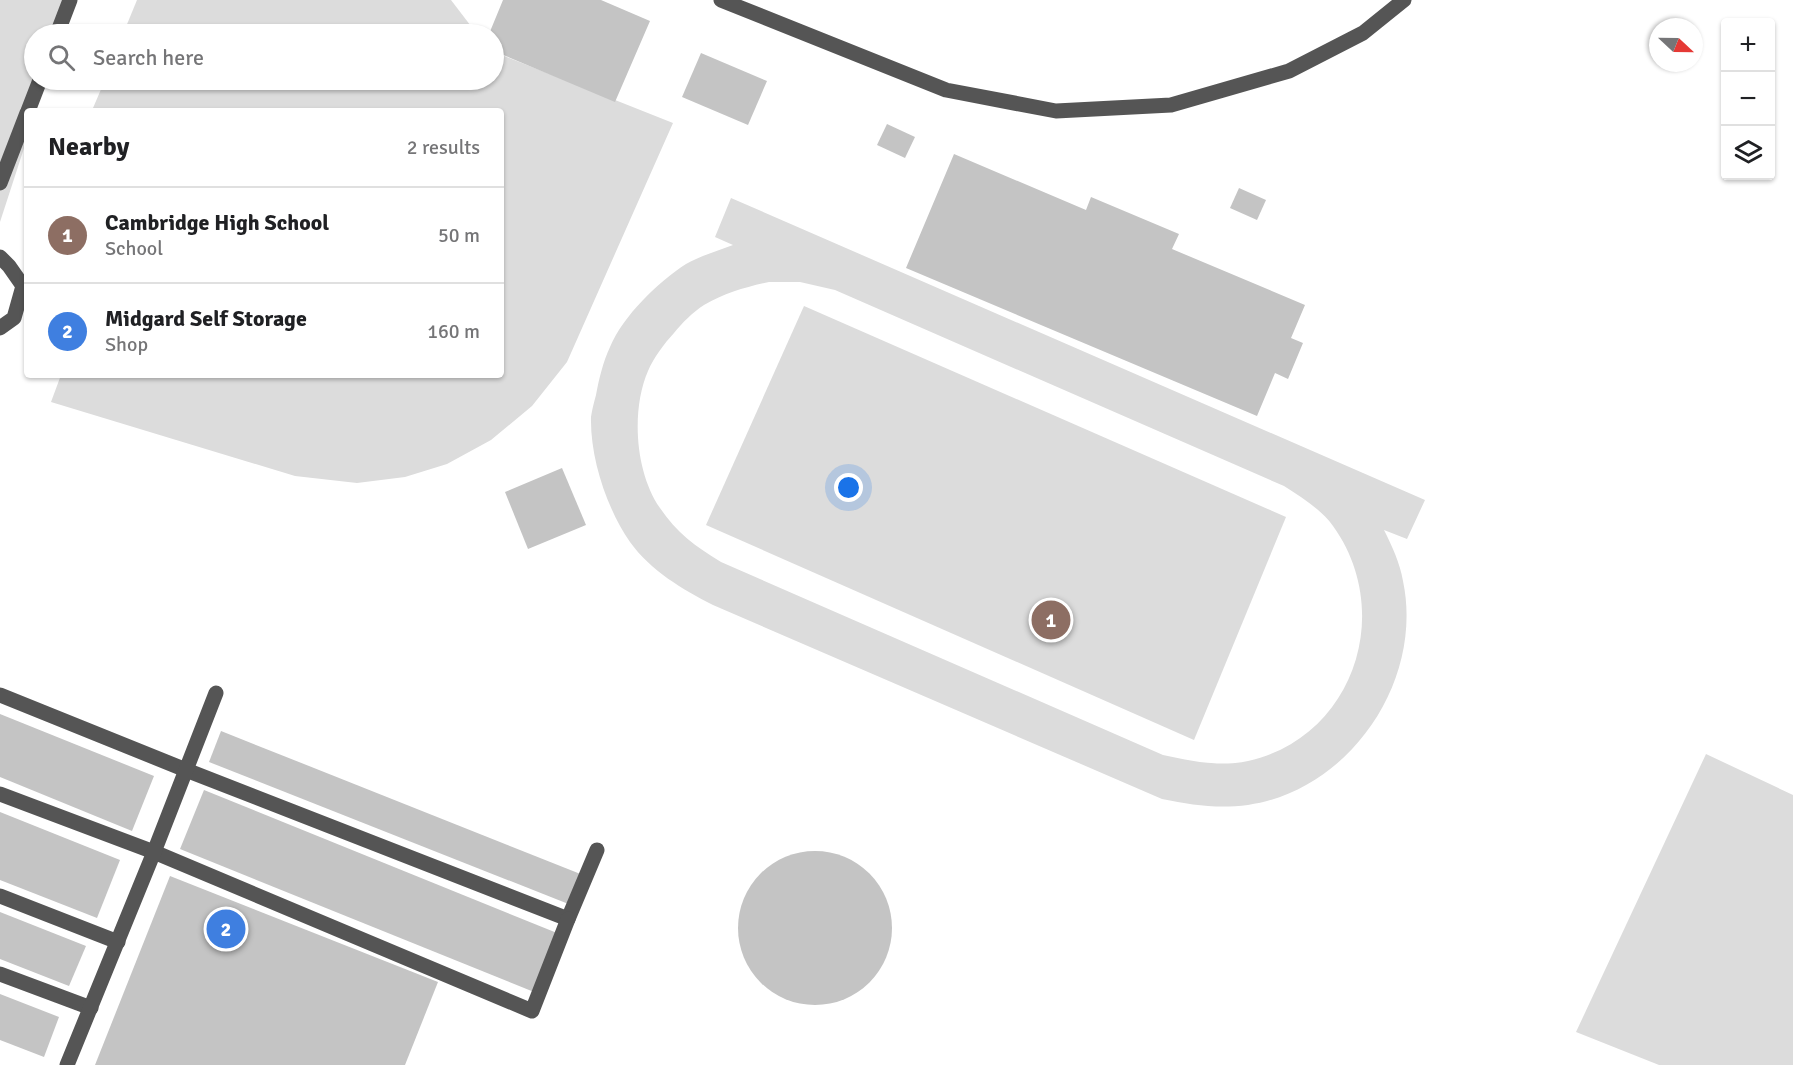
<!DOCTYPE html>
<meta charset="utf-8">
<style>
body{margin:0;font-family:Signika,sans-serif;background:#f2f2f2;color:#202124}
.controls{position:absolute;right:18px;top:18px;display:grid;overflow:hidden;border-radius:6px;box-shadow:0 2px 4px #0004}
.controls button{width:54px;height:54px;display:grid;place-items:center;padding:0;border:0;border-bottom:2px solid #e0e0e0;background:#fff;color:#202124;font:30px sans-serif}
.compass{position:absolute;left:1649px;top:18px;width:54px;height:54px;border-radius:50%;background:#fff;box-shadow:0 2px 4px #0004;rotate:112deg}
.you{position:absolute;left:849px;top:488px;width:21px;height:21px;margin:-15px;border:4px solid #fff;border-radius:50%;background:#1a73e8;box-shadow:0 0 0 9px #1a73e833}
.badge{display:grid;place-items:center;width:39px;height:39px;border-radius:50%;background:#0f766e;color:#fff;font-size:20px;font-weight:700}
.pin{position:absolute;translate:-50% -50%;border:3px solid #fff;box-shadow:0 2px 6px #0006}
.list{margin:0;padding:0;list-style:none}
h2{display:flex;justify-content:space-between;align-items:center;height:78px;margin:0;padding:0 24px;font-size:26px}
h2 small{font-size:20px;font-weight:400;color:#757577}
.list li{display:grid;grid-template-columns:39px 1fr auto;gap:18px;align-items:center;box-sizing:border-box;height:96px;padding:0 24px;border-top:2px solid #e0e0e0}
.list b{display:block;font-size:22px;white-space:nowrap}
.list p{margin:0;font-size:20px;white-space:nowrap;color:#757577}
.list em{font-size:20px;font-style:normal;color:#757577}
.icon{flex:none;width:33px;height:33px;fill:none;stroke:currentColor;stroke-width:2;stroke-linecap:round;stroke-linejoin:round}
.map{position:relative;flex:none;width:1793px;height:1065px;overflow:hidden}
.search{position:absolute;background:#fff;box-shadow:0 2px 4px #0004;left:24px;top:24px;width:480px;height:66px;display:flex;align-items:center;gap:15px;box-sizing:border-box;padding:0 21px;border-radius:33px;color:#757577;font-size:22px}
.panel{position:absolute;background:#fff;box-shadow:0 2px 4px #0004;left:24px;top:108px;width:480px;height:270px;border-radius:6px}
.map>svg:first-child{display:block}
</style>
<div class="map">
<svg width="1793" height="1065" viewBox="0 0 1793 1065">
<rect width="100%" height="100%" fill="#fff"/>
<g fill="#dcdcdc" fill-rule="evenodd">
<path d="M0,0H72L61,34H34V80H46L36,111H27V139L0,222Z"/>
<path d="M137,0H451L477,34H123Z"/>
<path d="M494,52L673,123L567,362L532,406L491,440L447,464L405,477L357,483L295,476L51,402L61,375H501V111H93V108L105,80H494Z"/>
<path d="M731,198L1425,500L1407,539L1384,530C1392,546 1400,563 1403,581C1424,681 1350,790 1248,805C1217,809 1192,805 1162,799L713,605C682,589 651,571 630,542C607,509 590,458 591,417C592,410 594,402 596,395C599,379 603,362 610,347C623,316 658,282 686,264C700,256 717,251 733,245L715,237ZM769,282H800L835,290L1284,486C1301,497 1321,509 1333,526C1395,612 1354,737 1248,761C1219,767 1190,761 1163,755L721,562C696,547 676,532 660,508C635,472 631,410 648,371C654,357 664,344 674,333C682,323 693,312 704,305C725,293 746,287 769,282Z"/>
<path d="M804,306L1286,517L1194,740L706,525Z"/>
<path d="M1706,754L1793,795V1065H1659L1576,1032Z"/>
</g>
<g fill="#c4c4c4">
<path d="M503,0H601L650,21L615,102L494,51V34H489Z"/>
<path d="M701,53L767,81L748,125L682,97Z"/>
<path d="M887,124L915,137L905,158L877,145Z"/>
<path d="M954,154L1086,210L1091,197L1179,234L1172,249L1305,305L1291,338L1303,343L1288,379L1275,373L1257,416L906,268Z"/>
<path d="M1239,188L1266,200L1257,220L1230,208Z"/>
<path d="M562,468L586,525L528,549L505,492Z"/>
<path d="M0,714L154,776L132,831L0,777Z"/>
<path d="M221,731L583,875L571,905L209,762Z"/>
<path d="M204,790L557,933L534,992L180,849Z"/>
<path d="M0,812L120,860L97,918L0,880Z"/>
<circle cx="815" cy="928" r="77"/>
<path d="M170,876L438,982L405,1065H95Z"/>
<path d="M0,912L86,946L69,986L0,959Z"/>
<path d="M0,994L59,1017L44,1057L0,1040Z"/>
</g>
<g fill="none" stroke-linecap="round" stroke-linejoin="round">
<g stroke="#555" stroke-width="15">
<path d="M721,0L946,90L1056,111L1171,105L1289,71L1363,33L1404,0"/>
<path d="M57,34L70,0"/>
<path d="M28,111L40,80"/>
<path d="M0,183L27,113"/>
<path d="M0,257L9,266L23,286L14,318L0,328"/>
<path d="M0,695L186,770L568,919L597,850"/>
<path d="M0,794L154,852L532,1011L568,919"/>
<path d="M0,896L118,942"/>
<path d="M0,974L91,1008"/>
<path d="M67,1065L154,852L216,693"/>
</g>
</g>
</svg>
<div class="controls">
<button>+</button>
<button>−</button>
<button><svg class="icon" aria-label="layers" viewBox="0 0 24 24"><path d="M12 4l9 5-9 5-9-5zM3 14l9 5 9-5"/></svg></button>
</div>
<svg class="compass" viewBox="-18 -18 36 36"><path d="M0-13l5 13h-10z" fill="#e53935"/><path d="M0 13l5-13h-10z" fill="#757577"/></svg>
<div class="you"></div>
<div class="pin badge" style="left:1051px;top:620px;background:#8d6e63">1</div>
<div class="pin badge" style="left:226px;top:929px;background:#3f7fe0">2</div>
<div class="search"><svg class="icon" aria-label="search" viewBox="0 0 24 24"><circle cx="10" cy="10" r="6"/><path d="M15 15l6 6"/></svg>Search here</div>
<section class="panel">
<h2>Nearby<small>2 results</small></h2>
<ul class="list">
<li><span class="badge" style="background:#8d6e63">1</span><div><b>Cambridge High School</b><p>School</p></div><em>50 m</em></li>
<li><span class="badge" style="background:#3f7fe0">2</span><div><b>Midgard Self Storage</b><p>Shop</p></div><em>160 m</em></li>
</ul>
</section>
</div>
